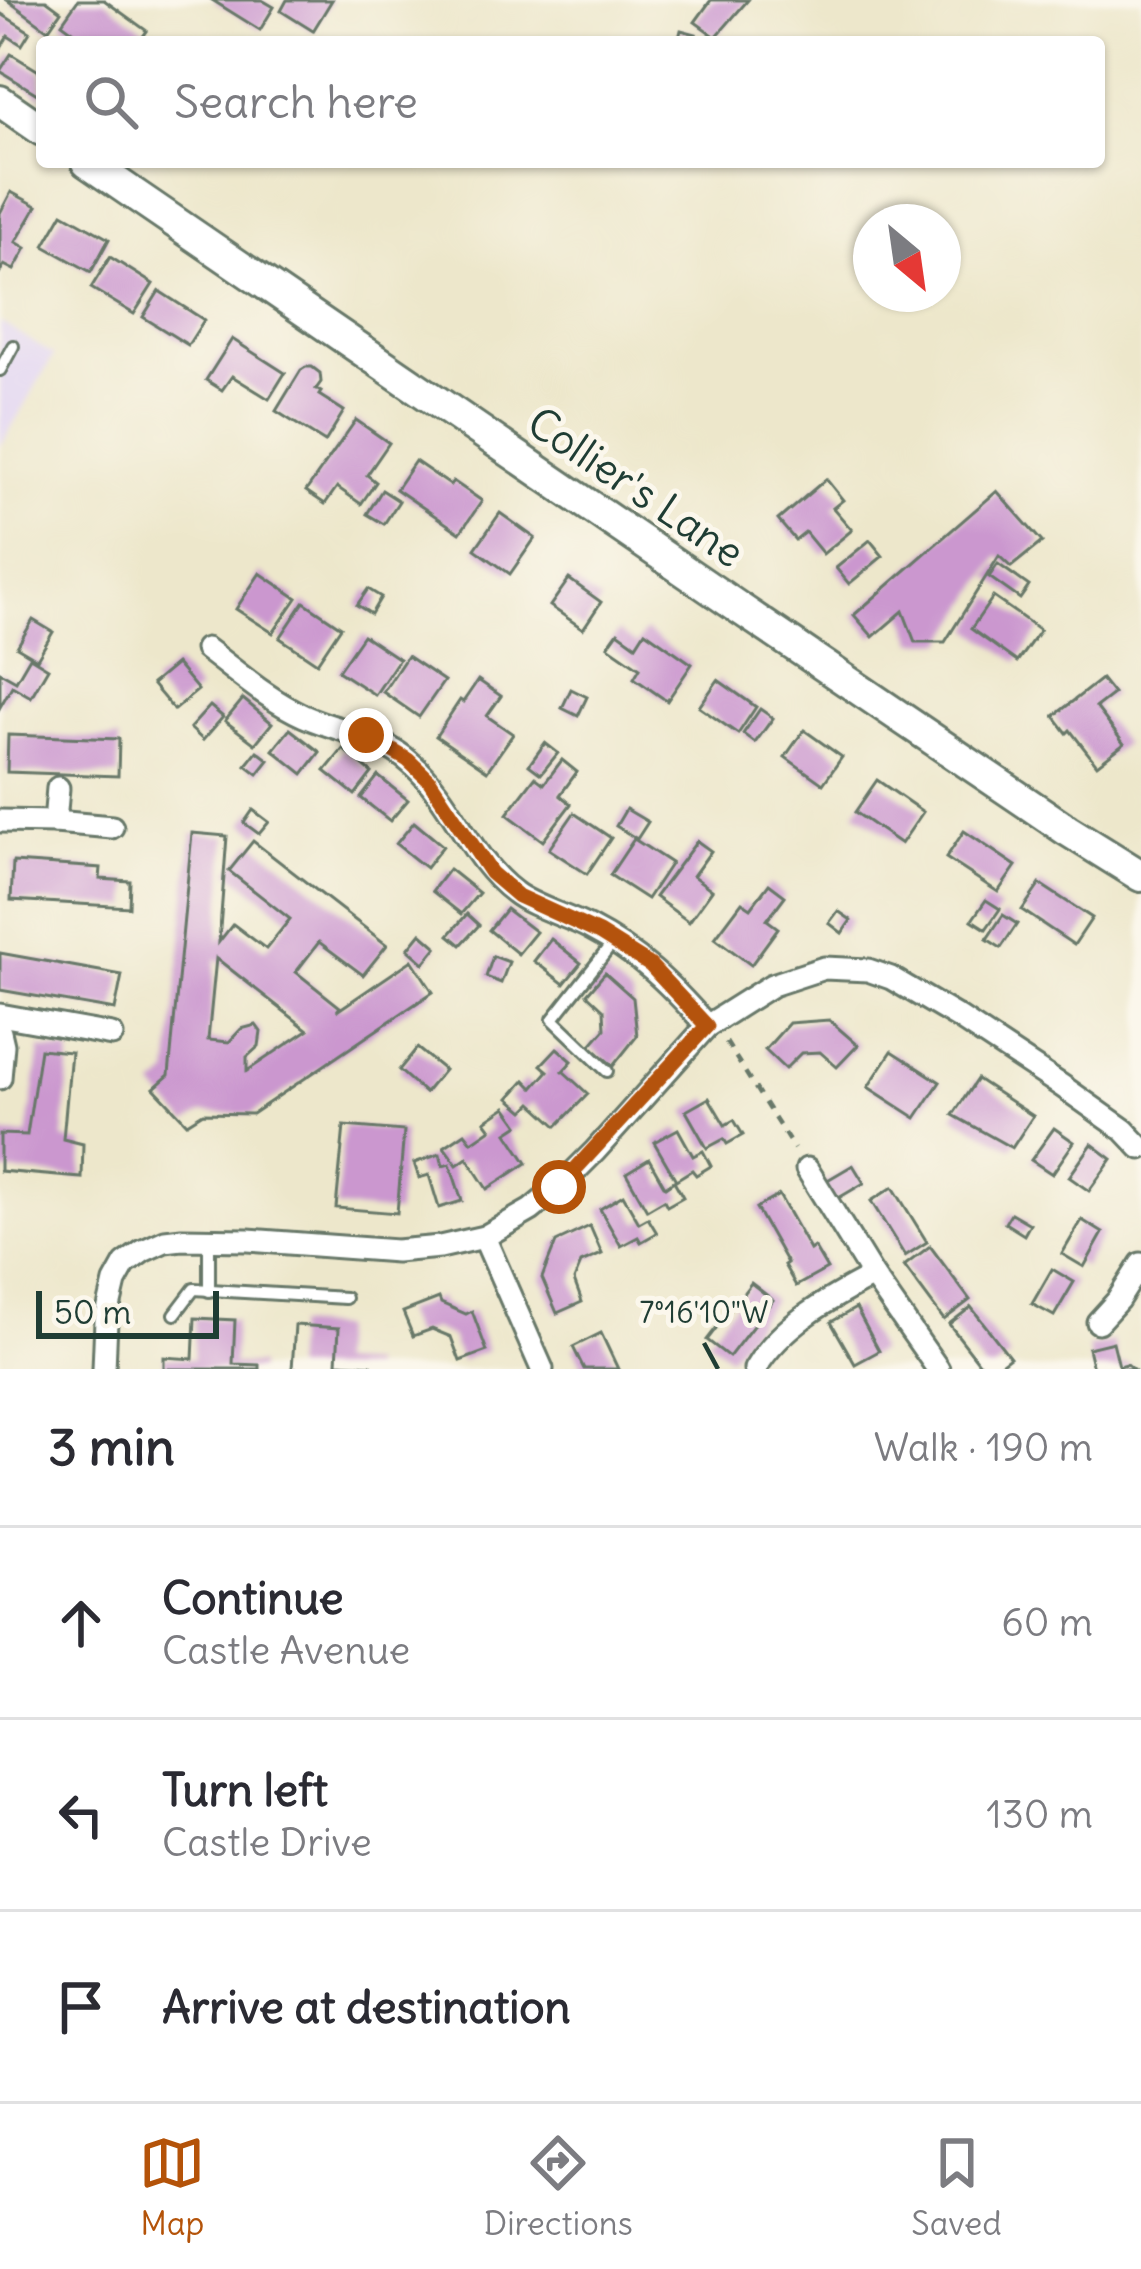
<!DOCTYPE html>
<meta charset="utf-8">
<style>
body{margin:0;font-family:Delius,sans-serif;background:#f7f7f7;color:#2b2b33}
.compass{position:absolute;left:853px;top:204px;width:108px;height:108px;border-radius:50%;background:#fff;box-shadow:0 3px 9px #0004;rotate:151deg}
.scale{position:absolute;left:36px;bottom:30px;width:183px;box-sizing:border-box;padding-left:12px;border:6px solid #1f3d34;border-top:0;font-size:33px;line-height:42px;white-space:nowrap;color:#1f3d34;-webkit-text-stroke:9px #fbf7ec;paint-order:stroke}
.stop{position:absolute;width:36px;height:36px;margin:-27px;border:9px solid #b45309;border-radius:50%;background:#fff}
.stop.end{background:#b45309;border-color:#fff;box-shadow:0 3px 12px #0008}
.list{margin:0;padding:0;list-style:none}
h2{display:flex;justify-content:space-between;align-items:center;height:156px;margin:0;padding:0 48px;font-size:51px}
h2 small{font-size:39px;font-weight:400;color:#7c7c81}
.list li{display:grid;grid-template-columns:78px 1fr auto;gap:36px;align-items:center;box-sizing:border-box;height:192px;padding:0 48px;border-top:3px solid #e1e1e2}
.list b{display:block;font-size:45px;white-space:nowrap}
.list p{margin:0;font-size:39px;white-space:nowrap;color:#7c7c81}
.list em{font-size:39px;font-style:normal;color:#7c7c81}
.icon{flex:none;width:66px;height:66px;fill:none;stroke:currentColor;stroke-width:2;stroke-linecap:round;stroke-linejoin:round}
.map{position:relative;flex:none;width:1141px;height:1369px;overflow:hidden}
.search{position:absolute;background:#fff;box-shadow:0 3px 9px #0004;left:36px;right:36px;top:36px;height:132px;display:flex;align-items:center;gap:30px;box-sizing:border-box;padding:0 42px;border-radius:12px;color:#7c7c81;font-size:45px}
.sheet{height:732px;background:#fff}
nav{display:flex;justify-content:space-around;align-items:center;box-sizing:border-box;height:168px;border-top:3px solid #e1e1e2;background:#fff;font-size:33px;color:#7c7c81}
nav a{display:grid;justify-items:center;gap:6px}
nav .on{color:#b45309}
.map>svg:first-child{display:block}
</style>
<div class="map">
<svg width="1141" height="1369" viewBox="0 0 1141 1369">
<rect width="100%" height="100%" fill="#fbf7ec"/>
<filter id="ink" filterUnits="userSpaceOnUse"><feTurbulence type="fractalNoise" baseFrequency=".00833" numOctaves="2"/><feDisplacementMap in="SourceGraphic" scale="24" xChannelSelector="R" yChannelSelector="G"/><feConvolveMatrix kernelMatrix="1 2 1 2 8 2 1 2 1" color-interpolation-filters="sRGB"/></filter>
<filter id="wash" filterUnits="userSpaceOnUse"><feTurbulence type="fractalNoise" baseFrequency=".004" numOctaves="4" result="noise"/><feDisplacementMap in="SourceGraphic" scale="48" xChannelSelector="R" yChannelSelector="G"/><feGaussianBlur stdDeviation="2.7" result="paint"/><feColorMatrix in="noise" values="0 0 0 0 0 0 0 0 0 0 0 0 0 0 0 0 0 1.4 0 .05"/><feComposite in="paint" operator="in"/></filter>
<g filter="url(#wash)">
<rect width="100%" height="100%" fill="#ede7cb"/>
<path fill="#e1d4f3" d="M0,322L54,355L0,447Z"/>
<g id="blocks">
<g fill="#cb97cf" fill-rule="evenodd">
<path d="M7,0H46L61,11L48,30Z"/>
<path d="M78,0H104L147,31L139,42H88L62,23Z"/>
<path d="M212,0H262L274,7L260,30Z"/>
<path d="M287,0H332L313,31L281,11Z"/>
<path d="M711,0H748L716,37L695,22Z"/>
<path d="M0,13L30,32L22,45L8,36L0,49Z"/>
<path d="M681,30L696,34L693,42H678Z"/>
<path d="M11,54L42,73V97L0,71Z"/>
<path d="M11,192L37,206L16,242L26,248L14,270L4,265L0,272V213Z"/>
<path d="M63,213L109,239L91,272L44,246Z"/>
<path d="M110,257L153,284L134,314L91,288Z"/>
<path d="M159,291L204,320L188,345L143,317Z"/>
<path d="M232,339L285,373L269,399L232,376L222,390L206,380Z"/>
<path d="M306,367H312L320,373L321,382L316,389L321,392L319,395L344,411L325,442L276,411L301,370Z"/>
<path d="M356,420L389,443L367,475L376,482L361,504L337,487L325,504L306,491Z"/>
<path d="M415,461L450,485L453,481L482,501L460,533L396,489Z"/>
<path d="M826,479L843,500L833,508L852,530L823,554L805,532L795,540L778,520Z"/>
<path d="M382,490L399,501L384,524L367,514Z"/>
<path d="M997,491L1042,542L1011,567L999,556L945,642H915L903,611L873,637L854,615Z"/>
<path d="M500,513L535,538L510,574L475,549Z"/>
<path d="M870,540L883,556L849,584L836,568Z"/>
<path d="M998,564L1029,586L1020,599L989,577Z"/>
<path d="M260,573L297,598L273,633L236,609Z"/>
<path d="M569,579L601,602L583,629L550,606Z"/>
<path d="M368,589L381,597L371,614L357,605Z"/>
<path d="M993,597L1040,630L1017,662L971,629Z"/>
<path d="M304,602L341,627L317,663L280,638Z"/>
<path d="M33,620L53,632L37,659L17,647Z"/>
<path d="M645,631L692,664L667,701L634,678L640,668L608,646L618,632L636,645Z"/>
<path d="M363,635L399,659L375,695L338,671Z"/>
<path d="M407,656L444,681L419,717L383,692Z"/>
<path d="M30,657L48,668L31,697L12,686L0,707V672L16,681Z"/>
<path d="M176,664L198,690L174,710L152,684Z"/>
<path d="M1101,679L1113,694L1096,707L1124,744L1097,765L1070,730L1067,733L1054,716Z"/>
<path d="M478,680L501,696L487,716L513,734L487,771L436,736L460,700L463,702Z"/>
<path d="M718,680L756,707L738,734L699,707Z"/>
<path d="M571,689L587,697L578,716L562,708Z"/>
<path d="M243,699L272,723L255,744L225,721Z"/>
<path d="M210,706L223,717L203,740L190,728Z"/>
<path d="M760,709L773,718L755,743L743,734Z"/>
<path d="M290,729L320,752L303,774L273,750Z"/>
<path d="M804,730L842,757L823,784L785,757Z"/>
<path d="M8,735L119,739L118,776L7,772Z"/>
<path d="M545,743L558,753L541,774L529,765Z"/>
<path d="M343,749L372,773L355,795L325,771Z"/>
<path d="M257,751L269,760L258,774L246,765Z"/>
<path d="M562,760L577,772L560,795L571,804L543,841L507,814L535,777L544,784Z"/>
<path d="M378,776L408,800L390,821L361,798Z"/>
<path d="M877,780L923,812L901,844L855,812Z"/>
<path d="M626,809L648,822L637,839L616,826Z"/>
<path d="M253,810L269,822L259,834L244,823Z"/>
<path d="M574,813L611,838L587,874L549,849Z"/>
<path d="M414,822L443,846L426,868L396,844Z"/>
<path d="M964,831L1016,866L998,892L946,858Z"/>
<path d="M192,833L227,836L219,942L233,924L266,949L290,919L229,871L253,841L387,945L363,975L319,942L296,972L340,1007L337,1011L412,960L433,992L252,1114L203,1113L187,1123L154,1088L169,1075ZM216,958L308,1030L247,1071V1057L259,1046L261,1032L256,1025L241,1029L229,1042L208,1040Z"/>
<path d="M634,839L671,863L647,899L610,875Z"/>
<path d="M697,841L711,851L693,876L712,890L689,922L655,897Z"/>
<path d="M13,862L101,868L100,879L130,881L129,907L11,900Z"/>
<path d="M449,869L479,893L461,914L432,891Z"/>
<path d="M769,884L785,896L767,920L778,928L751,965L715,938L742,902L751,908Z"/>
<path d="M1040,884L1092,918L1074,945L1022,910Z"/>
<path d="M986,900L1000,909L986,929L972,920Z"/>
<path d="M506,909L536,932L518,954L489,930Z"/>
<path d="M838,911L851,920L842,933L829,923Z"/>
<path d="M467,914L479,925L461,945L449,935Z"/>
<path d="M1003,915L1017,924L1001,948L987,939Z"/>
<path d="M421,933L437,947L424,963L408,949Z"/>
<path d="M551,939L581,963L564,984L534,961Z"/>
<path d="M0,953L122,975L115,1010L0,990Z"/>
<path d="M493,956L509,962L501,983L486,977Z"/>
<path d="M605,973L633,998L637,1036L613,1066L590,1046L605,1029L604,1010L587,994Z"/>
<path d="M829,1020L858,1045L837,1067L820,1052L801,1053L785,1069L765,1050L789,1023Z"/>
<path d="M417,1048L444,1070L425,1093L399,1070Z"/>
<path d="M557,1048L572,1061L563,1071L588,1094L557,1126L532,1103L524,1111L509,1098L525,1080L533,1088L548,1071L541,1065Z"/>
<path d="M40,1049L71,1052L63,1139L83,1144L82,1178L0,1171V1134L27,1135Z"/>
<path d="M892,1051L940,1082L916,1118L868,1087Z"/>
<path d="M977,1079L1033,1116L1012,1148L953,1115Z"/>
<path d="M709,1098L725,1125L734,1120L743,1135L727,1144L724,1139L707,1148L686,1111Z"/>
<path d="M506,1107L519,1125L507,1133L527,1163L487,1189L467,1158L457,1165L444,1147L465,1133L472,1142L491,1129L485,1121Z"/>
<path d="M344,1126L404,1131L397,1213L336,1208Z"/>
<path d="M1054,1128L1074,1142L1052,1174L1031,1160Z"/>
<path d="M678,1129L693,1156L703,1151L711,1166L696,1175L692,1170L676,1180L654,1142Z"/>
<path d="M1092,1144L1112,1159L1089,1191L1069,1177Z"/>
<path d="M440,1154L443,1166L450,1164L462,1201L439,1208L429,1175L419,1178L414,1163Z"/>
<path d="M649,1159L665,1187L674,1181L683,1197L667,1206L664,1200L647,1210L626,1173Z"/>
<path d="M853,1165L864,1183L830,1203L819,1185Z"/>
<path d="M893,1187L927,1242L905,1256L871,1201Z"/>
<path d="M623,1195L639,1223L648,1218L657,1233L641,1242L638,1237L621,1246L600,1209Z"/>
<path d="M779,1195L810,1250L814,1247L827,1269L796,1286L784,1265L787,1263L756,1208Z"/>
<path d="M1011,1213L1030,1224L1024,1235L1005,1223Z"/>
<path d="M1082,1220L1103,1233L1084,1267L1062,1254Z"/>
<path d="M590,1226L602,1254L581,1263L574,1280L582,1302L557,1313L542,1278L548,1262L556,1242Z"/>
<path d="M930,1246L970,1300L944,1320L904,1266Z"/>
<path d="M1052,1269L1074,1282L1054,1316L1032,1304Z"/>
<path d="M751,1283L773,1300L729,1357L707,1340Z"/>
<path d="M439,1298L441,1303L466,1314L472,1311L487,1351L460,1361L451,1337L432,1329L413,1336L403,1312Z"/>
<path d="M971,1307L1010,1357L994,1369H984L949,1324Z"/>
<path d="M856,1308L879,1351L855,1364L831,1322Z"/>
<path d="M195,1318L235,1320L233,1364L259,1365V1369H164V1357L193,1359Z"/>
<path d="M295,1325L339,1328L337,1363L371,1365V1369H292Z"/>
<path d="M601,1333L618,1369H584L573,1347Z"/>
<path d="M1113,1342L1119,1366L1127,1364L1133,1369H1093L1088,1348Z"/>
</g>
</g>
</g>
<g filter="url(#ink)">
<use href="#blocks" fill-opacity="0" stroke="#677869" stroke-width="3"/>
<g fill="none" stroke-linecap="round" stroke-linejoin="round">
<defs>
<g id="lane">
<path d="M0,370L13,346"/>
<path d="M607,1071L553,1019L613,943"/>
<path d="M209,1291V1241"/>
<path d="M175,1314L194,1289L345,1298"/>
</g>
<g id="street">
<path d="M206,649C237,672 268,700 304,716C342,733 379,734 412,764C454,801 469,858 514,892C531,906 567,916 588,927C640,954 669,983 707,1026"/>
<path d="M0,821L55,822L112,827"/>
<path d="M55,822L58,788"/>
<path d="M0,1015L112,1035"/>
<path d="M0,1032L3,1045L0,1078"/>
<path d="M807,1169L873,1276L938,1369"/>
<path d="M484,1237L542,1369"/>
<path d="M1098,1322L1118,1300L1141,1264"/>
<path d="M104,1369L106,1320L115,1282L125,1264L143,1251L165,1241L182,1239L248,1240L396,1251L440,1247L484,1237L531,1210L559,1187L595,1151L707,1026L772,985L824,968L868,970L891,978L959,1018L1062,1086L1124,1130L1141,1148"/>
<path d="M755,1369C780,1326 830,1298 873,1276"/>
</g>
<g id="secondary">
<path d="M0,101L42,130"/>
<path d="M87,162L736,606L1067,830L1141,876"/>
</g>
</defs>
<use href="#lane" stroke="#677869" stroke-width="16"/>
<use href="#street" stroke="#677869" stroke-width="27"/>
<use href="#secondary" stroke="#677869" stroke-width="36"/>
<path stroke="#677869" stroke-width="4.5" stroke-dasharray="9 9" stroke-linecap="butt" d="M726,1042L794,1149"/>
<use href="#lane" stroke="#fff" stroke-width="10"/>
<use href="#street" stroke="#fff" stroke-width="21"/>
<use href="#secondary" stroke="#fff" stroke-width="30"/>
</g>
</g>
<g fill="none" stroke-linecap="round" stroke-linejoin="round" filter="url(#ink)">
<path stroke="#b45309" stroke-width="15" d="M366,735L408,760L429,780L491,873L518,896L599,933L650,965L707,1026L559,1187"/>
</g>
<path fill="none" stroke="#1f3d34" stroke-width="4.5" d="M704,1343L718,1369"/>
<g text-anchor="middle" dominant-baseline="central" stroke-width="10" stroke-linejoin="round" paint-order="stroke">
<g font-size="42" fill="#1f3d34" stroke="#fbf7ec">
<text transform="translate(636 487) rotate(34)">Collier's Lane</text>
</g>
</g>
<g font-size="30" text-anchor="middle" fill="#1f3d34" stroke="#fbf7ec" stroke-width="10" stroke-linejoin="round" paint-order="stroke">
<text x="704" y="1323">7°16'10"W</text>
</g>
</svg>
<svg class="compass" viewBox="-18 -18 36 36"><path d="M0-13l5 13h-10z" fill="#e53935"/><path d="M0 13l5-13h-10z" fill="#7c7c81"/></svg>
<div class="scale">50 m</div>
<div class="stop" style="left:559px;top:1187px"></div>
<div class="stop end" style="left:366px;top:735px"></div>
<div class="search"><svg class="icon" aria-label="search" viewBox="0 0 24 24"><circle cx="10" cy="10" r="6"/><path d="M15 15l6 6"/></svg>Search here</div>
</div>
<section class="sheet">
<h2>3 min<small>Walk · 190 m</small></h2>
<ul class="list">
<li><svg class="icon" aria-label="ahead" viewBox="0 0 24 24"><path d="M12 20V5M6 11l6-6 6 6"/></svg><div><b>Continue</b><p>Castle Avenue</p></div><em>60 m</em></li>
<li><svg class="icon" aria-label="left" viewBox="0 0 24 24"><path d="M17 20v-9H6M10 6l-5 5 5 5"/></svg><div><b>Turn left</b><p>Castle Drive</p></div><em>130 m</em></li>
<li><svg class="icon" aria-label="arrive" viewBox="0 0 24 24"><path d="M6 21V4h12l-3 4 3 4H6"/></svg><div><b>Arrive at destination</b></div></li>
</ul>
</section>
<nav>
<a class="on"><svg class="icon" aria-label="map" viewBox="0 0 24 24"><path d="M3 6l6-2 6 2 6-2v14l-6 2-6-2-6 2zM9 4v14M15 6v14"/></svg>Map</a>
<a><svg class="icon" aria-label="directions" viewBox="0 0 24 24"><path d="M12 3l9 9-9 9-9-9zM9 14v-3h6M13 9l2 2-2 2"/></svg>Directions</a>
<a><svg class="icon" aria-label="saved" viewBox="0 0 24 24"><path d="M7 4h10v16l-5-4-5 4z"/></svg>Saved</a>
</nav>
